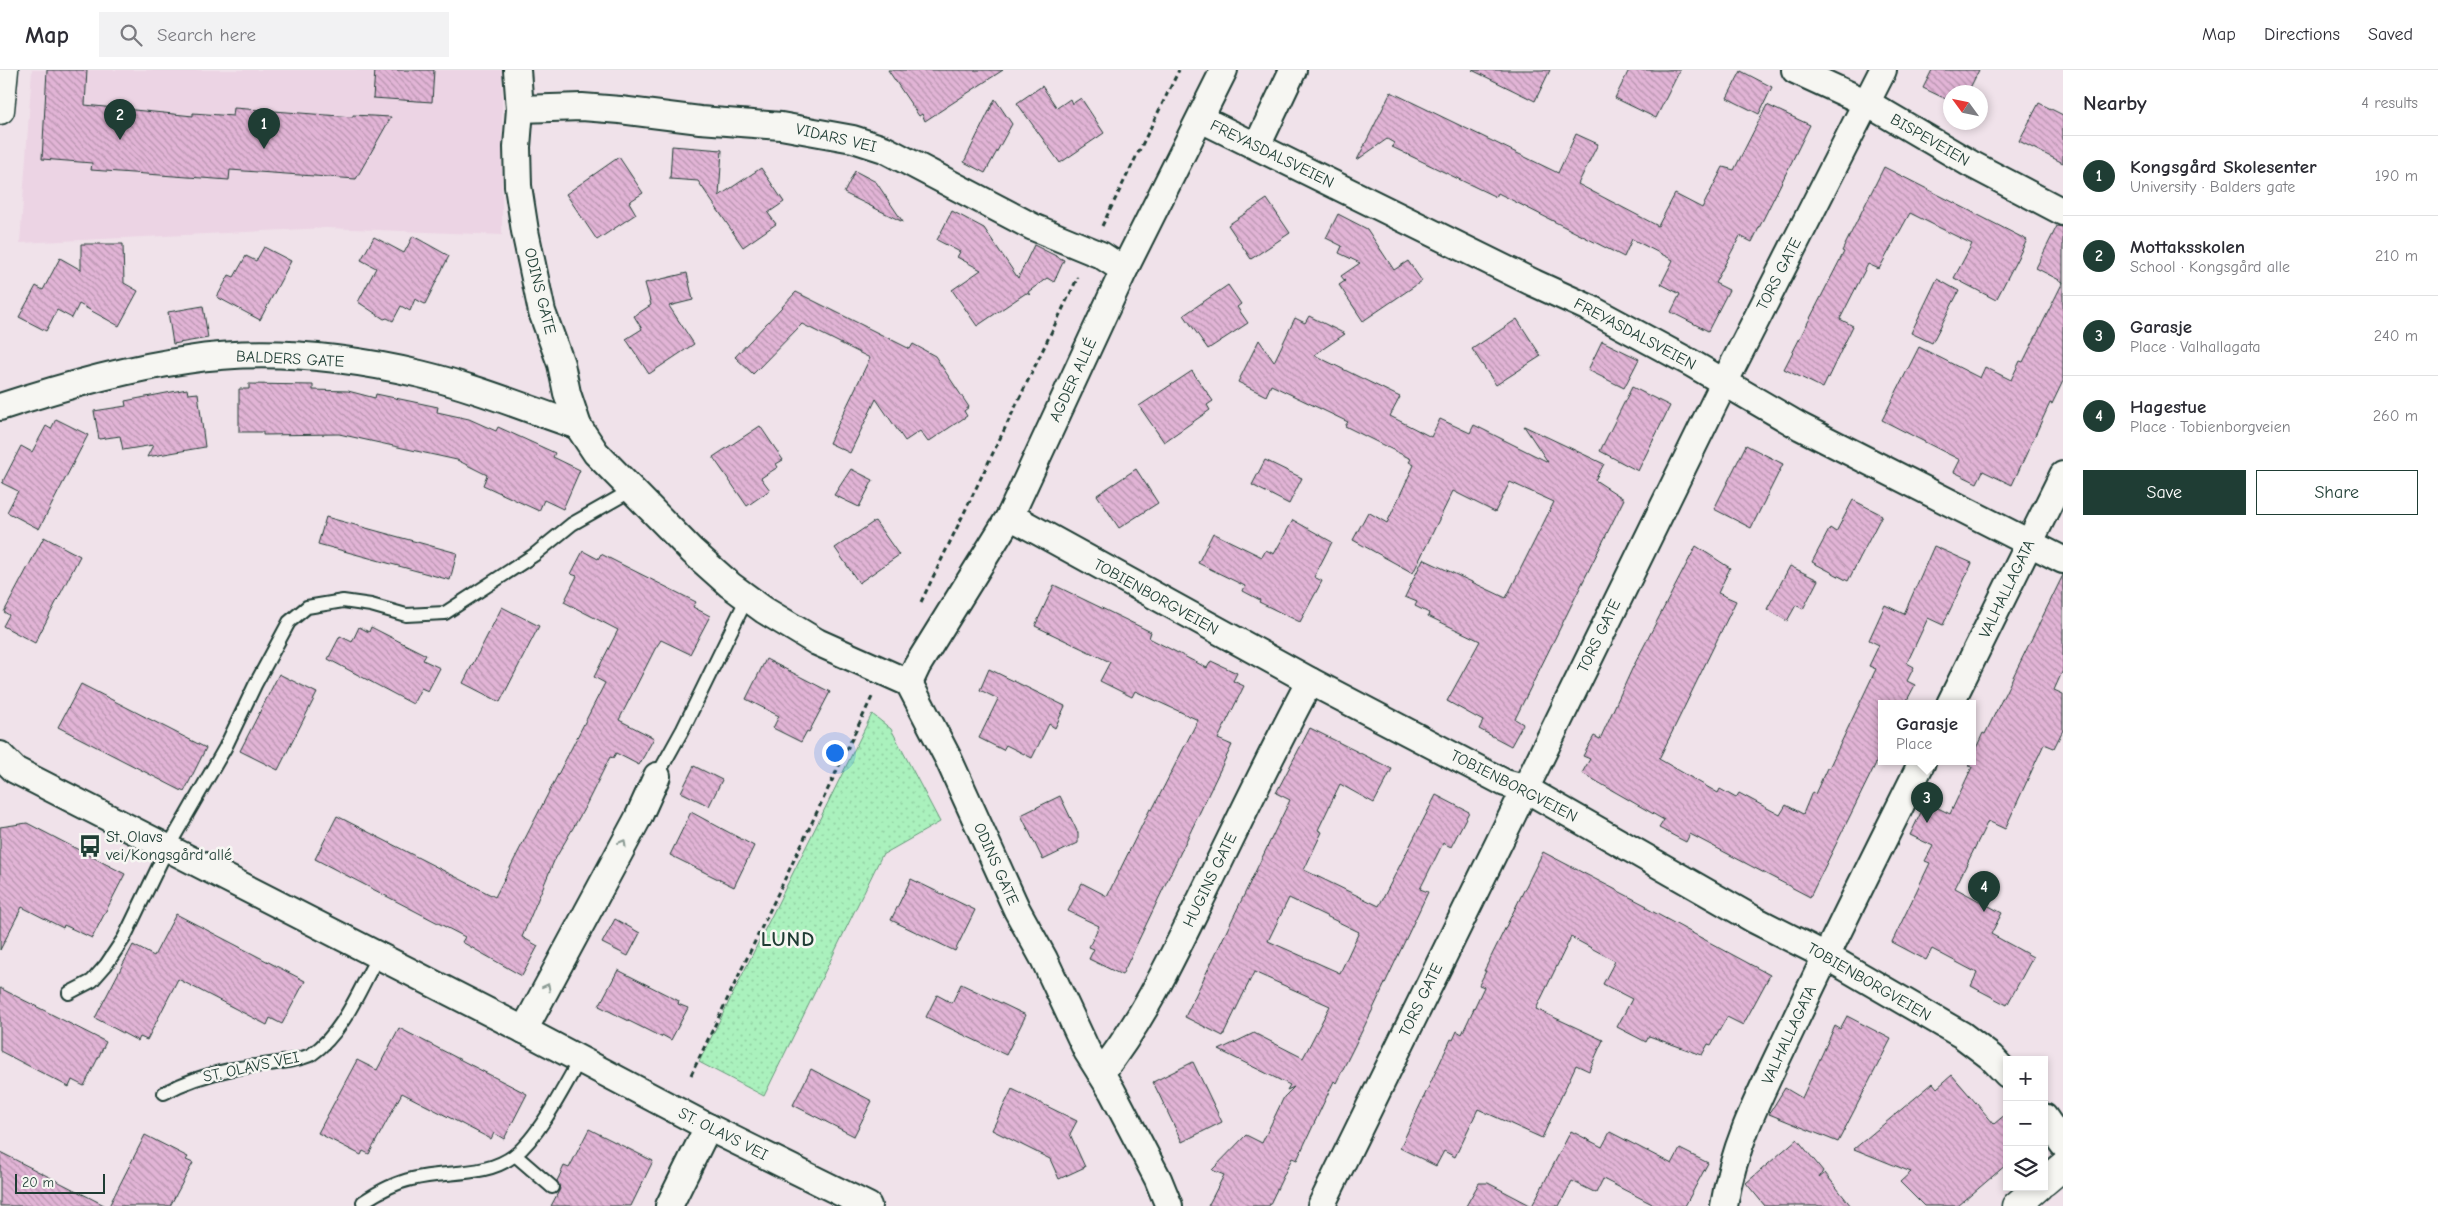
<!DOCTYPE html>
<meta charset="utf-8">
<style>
body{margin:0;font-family:"Comic Neue",sans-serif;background:#f2f2f3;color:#2b2b33}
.controls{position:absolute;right:15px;bottom:15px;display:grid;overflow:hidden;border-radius:0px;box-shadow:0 2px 8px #0003}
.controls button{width:45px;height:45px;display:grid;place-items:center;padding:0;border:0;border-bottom:1px solid #e1e1e2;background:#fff;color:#2b2b33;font:25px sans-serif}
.compass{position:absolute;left:1943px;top:15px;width:45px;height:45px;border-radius:50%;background:#fff;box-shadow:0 2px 8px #0003;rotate:303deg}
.scale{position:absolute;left:15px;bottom:12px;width:90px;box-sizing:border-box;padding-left:5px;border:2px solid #1f3d34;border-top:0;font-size:14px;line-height:18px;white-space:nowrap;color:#1f3d34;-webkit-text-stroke:4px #f6f6f2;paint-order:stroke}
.you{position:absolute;left:834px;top:682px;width:18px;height:18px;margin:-12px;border:4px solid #fff;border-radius:50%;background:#1a73e8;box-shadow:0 0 0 8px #1a73e833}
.badge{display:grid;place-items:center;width:32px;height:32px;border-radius:50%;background:#1f3d34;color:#fff;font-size:16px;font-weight:700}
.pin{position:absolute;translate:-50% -41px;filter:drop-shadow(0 1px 2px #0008)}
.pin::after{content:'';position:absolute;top:26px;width:18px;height:15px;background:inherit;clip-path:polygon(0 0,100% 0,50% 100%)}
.popup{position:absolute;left:1878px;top:630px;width:98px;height:65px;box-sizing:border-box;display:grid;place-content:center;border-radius:0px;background:#fff;filter:drop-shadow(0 1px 4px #0005);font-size:16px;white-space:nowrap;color:#7c7c81}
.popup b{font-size:19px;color:#2b2b33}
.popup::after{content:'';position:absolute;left:50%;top:100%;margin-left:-10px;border:10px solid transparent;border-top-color:#fff}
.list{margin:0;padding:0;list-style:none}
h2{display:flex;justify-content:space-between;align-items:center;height:65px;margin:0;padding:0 20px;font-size:21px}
h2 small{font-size:16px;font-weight:400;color:#7c7c81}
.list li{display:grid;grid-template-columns:32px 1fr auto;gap:15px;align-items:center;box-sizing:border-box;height:80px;padding:0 20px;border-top:1px solid #e1e1e2}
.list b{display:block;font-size:19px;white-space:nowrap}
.list p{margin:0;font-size:16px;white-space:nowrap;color:#7c7c81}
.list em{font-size:16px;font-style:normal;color:#7c7c81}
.actions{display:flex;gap:10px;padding:15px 20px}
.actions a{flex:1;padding:11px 0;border:1px solid #1f3d34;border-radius:0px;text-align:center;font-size:18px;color:#1f3d34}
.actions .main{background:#1f3d34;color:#fff}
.icon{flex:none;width:28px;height:28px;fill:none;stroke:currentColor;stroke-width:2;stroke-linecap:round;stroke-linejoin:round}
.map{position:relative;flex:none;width:2063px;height:1136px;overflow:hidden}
header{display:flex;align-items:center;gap:30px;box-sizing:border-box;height:70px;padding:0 25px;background:#fff;border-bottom:1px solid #e1e1e2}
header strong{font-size:24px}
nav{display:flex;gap:28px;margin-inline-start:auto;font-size:18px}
.search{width:350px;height:45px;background:#f2f2f3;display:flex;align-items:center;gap:12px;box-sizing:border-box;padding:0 18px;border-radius:0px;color:#7c7c81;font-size:19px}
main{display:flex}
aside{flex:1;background:#fff}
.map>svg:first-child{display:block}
</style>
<header>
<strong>Map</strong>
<div class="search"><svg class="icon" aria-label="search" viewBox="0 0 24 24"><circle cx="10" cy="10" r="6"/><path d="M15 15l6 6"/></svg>Search here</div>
<nav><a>Map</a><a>Directions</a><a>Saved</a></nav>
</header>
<main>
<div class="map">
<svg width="2063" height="1136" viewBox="0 0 2063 1136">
<defs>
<pattern id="grass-dots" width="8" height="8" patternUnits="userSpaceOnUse" patternTransform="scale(1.25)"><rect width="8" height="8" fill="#aaf1bd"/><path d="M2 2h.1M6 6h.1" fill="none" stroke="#92d0a3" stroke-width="1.8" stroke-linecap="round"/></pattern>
<pattern id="building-back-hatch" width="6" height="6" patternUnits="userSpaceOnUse" patternTransform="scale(1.25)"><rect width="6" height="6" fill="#e2b4d6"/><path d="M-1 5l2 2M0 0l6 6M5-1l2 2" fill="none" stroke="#b794ae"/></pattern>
</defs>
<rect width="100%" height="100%" fill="#f0e2ea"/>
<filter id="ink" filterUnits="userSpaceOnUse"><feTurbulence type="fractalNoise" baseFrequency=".02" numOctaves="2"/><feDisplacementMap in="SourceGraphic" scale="10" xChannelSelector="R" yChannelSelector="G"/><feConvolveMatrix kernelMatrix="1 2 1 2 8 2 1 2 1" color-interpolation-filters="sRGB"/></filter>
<g filter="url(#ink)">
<path fill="#ecd4e4" d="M32,0H502V165L326,158L20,173Z"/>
<path fill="url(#grass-dots)" stroke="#649778" d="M872,644L891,659L940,752L882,785L764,1026L699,992Z"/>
<g fill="url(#building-back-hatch)" stroke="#1f3d34" fill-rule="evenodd">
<path d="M47,0H87L85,35L193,46V43L233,46L234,38L353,47V45L391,47L356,109L230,100L229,110L91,100L92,93L42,89Z"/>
<path d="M375,0H434L432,32L373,28Z"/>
<path d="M888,0H1003L925,51L922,44L919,46Z"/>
<path d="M1472,0H1550L1535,31Z"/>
<path d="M1629,0H1680L1656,48L1615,28Z"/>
<path d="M1932,0H1979L1968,22H1950V31L1923,18Z"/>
<path d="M1741,1L1772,17L1759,44L1727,28Z"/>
<path d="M1042,16L1057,38L1070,29L1072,34L1081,28L1104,63L1060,93L1017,33Z"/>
<path d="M1391,22L1558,103L1576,64L1598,74L1578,114L1658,156L1675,124L1702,138L1723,97L1734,100L1767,35L1810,55L1752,172L1740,166L1715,213L1729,220L1708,261L1671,242L1680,224L1661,214L1673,190L1632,169L1624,187L1498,123L1496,127L1392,77L1394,73L1387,69L1357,90Z"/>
<path d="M995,29L1012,54L985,103L964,92Z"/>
<path d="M2039,33L2063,45V93L2019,71Z"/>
<path d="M672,76L722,80L719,126L761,98L784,132L768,143L776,154L743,177L698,111L670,109Z"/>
<path d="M619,87L643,123L629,132L636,144L597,170L566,124Z"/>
<path d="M1884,97L2027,170L1996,230L1954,208L1972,174L1910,143L1879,199L1868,194L1840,249L1853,256L1823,318L1784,299L1844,182L1842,181Z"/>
<path d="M855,101L876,112L903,152L844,123Z"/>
<path d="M1267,129L1290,163L1251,189L1228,155Z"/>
<path d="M952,141L984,158L1018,208L1034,175L1064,190L1054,212L1047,208L1028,222L1030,225L1026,223L977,256L952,220L981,200L957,187L960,182L937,170Z"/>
<path d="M1338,144L1367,159L1394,200L1408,191L1422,211L1363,251L1339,215L1345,211L1341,206L1360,193L1339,183L1342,176L1326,168Z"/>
<path d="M2057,156L2063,157V212L2036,198Z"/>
<path d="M413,166L449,186L425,234L415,229L410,241L401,236L393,251L387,248L384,249L358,232L376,198L361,190L374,167L404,183Z"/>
<path d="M81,174H123L124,213L138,221L119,256L79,234L72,248L57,240L46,261L19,247L36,216L43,220L60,188L81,200Z"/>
<path d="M264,177L291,191L260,250L217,227L229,205L234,207L246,186L256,191Z"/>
<path d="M687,203L693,230L669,236L694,274L649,304L626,269L642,259L634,246L651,235L645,213Z"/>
<path d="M1937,209L1959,221L1932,273L1911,263Z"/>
<path d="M2063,212V311L2052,334L2050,333L2012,415L1983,401L1977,413L1954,402L1960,390L1882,350L1919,277L1980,308L1985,297L2011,310L2020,291L2023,292Z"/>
<path d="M1228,215L1241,234L1237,237L1248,253L1208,279L1184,245Z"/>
<path d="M796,222L910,279L913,274L935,286L969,337L964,341L967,346L928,372L920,361L905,371L876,329L850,383L829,373L870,288L802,254L753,304L735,287Z"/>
<path d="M203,236L208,268L173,274L168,242Z"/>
<path d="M1309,246L1345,264L1314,285L1400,327L1390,346L1431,367L1440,349L1470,363L1474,355L1548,392L1524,356L1604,394L1595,410L1624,429L1515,649L1523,654L1511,676L1479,659L1483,651L1447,631L1480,571L1428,546L1429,543L1415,536L1417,532L1405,527L1423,489L1506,528L1554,432L1510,412L1495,442L1453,421L1413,503L1353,470L1368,442L1387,453L1414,395L1409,392L1411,389L1345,356L1348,352L1271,315L1266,326L1238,312L1259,270L1274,292L1295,248L1305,253Z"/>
<path d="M1517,249L1541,286L1496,315L1472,279Z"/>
<path d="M1602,271L1639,289L1624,318L1588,300Z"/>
<path d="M1192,301L1213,331L1207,335L1210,340L1164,372L1139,336Z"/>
<path d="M249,314L313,315V320L348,321L375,328L376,324L438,337L437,342L469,349L496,361L498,357L555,383L553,387L580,400L563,439L544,430L539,441L483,415L487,405L457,390L339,364L263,365V362H239V319H249Z"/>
<path d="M1632,317L1670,336L1638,401L1600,381Z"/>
<path d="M187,319L188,324L198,323L205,377L147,387L153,375L123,380L120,366L99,369L94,341L126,336L125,331Z"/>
<path d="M56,349L88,365L39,459L7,442L18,421L2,413L21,376L32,382L46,356L51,359Z"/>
<path d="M760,356L783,390L776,394L778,397L761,408L770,420L747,436L713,387Z"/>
<path d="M1746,375L1783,394L1751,458L1714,439Z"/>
<path d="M1265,390L1302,408L1289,434L1252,415Z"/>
<path d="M851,399L873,410L859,437L834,425Z"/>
<path d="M1136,399L1158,433L1119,458L1097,425Z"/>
<path d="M1853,430L1882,445L1848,511L1812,492L1830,458L1836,462Z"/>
<path d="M326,447L457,483L450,510L318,474Z"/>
<path d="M1293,450L1332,472L1314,507L1322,511L1300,552L1259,532L1260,530L1243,521L1245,516L1198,493L1213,463L1262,487L1266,480L1274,484Z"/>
<path d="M875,451L899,485L859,513L835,478Z"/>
<path d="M44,467L80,486L35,573L3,556L9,545L4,542Z"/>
<path d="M1696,476L1730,498L1718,523L1736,531L1659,689L1718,723L1720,719L1736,728L1739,723L1780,745L1786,735L1803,744L1812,722L1815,724L1827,698H1829L1876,599L1869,596L1879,575L1869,570L1885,535L1904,544L1934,476L1972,493L1943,555L1928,548L1907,593L1914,597L1907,611L1915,615L1905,634H1882V681L1810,827L1690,764L1686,772L1659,758L1664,750L1582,703L1590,689L1583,686L1594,666L1600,669L1632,599Z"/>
<path d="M583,481L598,489L601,484L696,532L693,537L710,546L690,584L661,570L655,579L619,650L654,668L639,695L616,683L613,688L610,687L584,739L554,791L522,867L538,876L522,906L462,872L465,867L315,789L337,746L495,827L605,613L594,607L618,560L564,532L577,506L571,504Z"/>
<path d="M1790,496L1818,510L1803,539L1796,535L1787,551L1767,539Z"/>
<path d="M2063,505V600L2054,620L2063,624V660L2054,678L2044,674L2005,759L1988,751L1955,818L2002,843L1991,864L2033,887L2007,935L1971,916L1977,903L1932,879L1926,890L1892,872L1930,793L1925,791L1933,776L1910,765L1926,732L1950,744L1972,697L1968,696L1972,692V687L1983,663L1985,664Z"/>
<path d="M1054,515L1151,562L1149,568L1207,598L1211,591L1237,603L1233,611L1244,616L1218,669L1232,675L1122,905L1089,889L1094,879L1089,877L1099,856L1068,841L1082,813L1107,826L1150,739L1152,740L1198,650L1135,621L1132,627L1100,611L1110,592L1035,556Z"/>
<path d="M502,537L539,556L500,632L463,613Z"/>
<path d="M359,557L369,562L371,557L426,585L423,590L440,598L428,621L421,618L413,634L328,589L340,566L352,572Z"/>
<path d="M766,589L830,622L809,662L807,661L801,672L773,658L779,646L746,629Z"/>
<path d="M989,599L1065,636L1055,658L1049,654L1032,688L1006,675L1003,680L979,668L998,629L980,620Z"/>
<path d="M279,604L317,623L278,700L240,681Z"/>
<path d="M81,614L206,678L184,722L58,657Z"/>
<path d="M1310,658L1392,699L1374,733L1340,714L1318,760L1322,762L1304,800L1379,836L1436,725L1469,742L1451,777L1443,773L1420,819L1428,822L1372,941L1336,1013L1334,1011L1297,1090L1292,1088L1269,1136H1208L1224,1105L1212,1100L1246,1065L1262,1073L1284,1027L1294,1017L1287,1020L1290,1015L1219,980L1254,963L1303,988L1330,936L1254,902L1223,966L1185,947L1290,730L1276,723ZM1289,828L1359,862L1340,903L1268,871Z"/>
<path d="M694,696L722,710L709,736L681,722Z"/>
<path d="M1060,726L1078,763V773L1043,790L1021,745Z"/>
<path d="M691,742L754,776L734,817L670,785Z"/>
<path d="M27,753L125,804L92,868L64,855L63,858L22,837L0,880V757Z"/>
<path d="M1543,782L1647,836L1646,838L1770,905L1743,955L1727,947L1711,975L1708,974L1702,985L1649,966L1646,972L1617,957L1632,929L1603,914L1615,891L1571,867L1536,939L1603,970L1589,1001L1576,995L1542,1068L1478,1039L1455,1087L1444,1081L1436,1096L1400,1078L1451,969L1453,970L1457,961L1462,964L1484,917L1479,915L1486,901H1484Z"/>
<path d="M911,809L975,840L955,881L891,850Z"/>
<path d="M176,844L305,911L282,954L270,948L267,955L178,909L147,970L140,967L138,971L95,948L133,875L154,886Z"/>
<path d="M615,849L640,863L628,886L602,873Z"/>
<path d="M618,900L679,931L678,934L688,938L671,970L662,965L661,967L599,936Z"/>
<path d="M961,914L1026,945L1006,985L926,947L937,925L952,933Z"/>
<path d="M0,918L106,972L84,1016L72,1010L69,1017L0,981Z"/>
<path d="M1847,946L1891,969L1838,1072L1769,1044L1785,1018L1802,1028L1835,956L1840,959Z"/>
<path d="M399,958L527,1024L504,1069L494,1063L491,1069L402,1023L369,1084L363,1081L361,1085L318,1063L357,990L377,1000Z"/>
<path d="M1193,992L1222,1052L1182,1072L1153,1012Z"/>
<path d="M811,999L872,1031L854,1066L793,1035Z"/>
<path d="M1952,1005L1994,1054L2007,1043V1094L1958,1136H1924L1900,1112L1911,1102L1854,1079L1933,1013L1937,1018Z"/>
<path d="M1012,1019L1077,1051L1070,1064L1085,1097L1059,1109L1050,1089L992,1060Z"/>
<path d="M589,1059L653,1091L631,1136H551L560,1119L557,1111L564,1096L569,1098Z"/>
<path d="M1571,1061L1602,1077L1610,1062L1672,1094L1680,1079L1708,1093L1685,1136H1656L1603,1109L1596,1123L1572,1111L1559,1136H1466L1479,1113H1488L1532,1136Z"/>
<path d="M145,1065L188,1087L186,1090L193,1093L170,1136H109Z"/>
<path d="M1797,1069L1823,1101L1819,1108L1825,1103L1851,1136H1765L1746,1113Z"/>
<path d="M0,1082L106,1136H0Z"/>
</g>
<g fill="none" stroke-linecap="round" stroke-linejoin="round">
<defs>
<g id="service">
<path d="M657,706L683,659L747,528"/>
<path d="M69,923L92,911L106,895L124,868L167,779L225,678L255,615L289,552L307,537L343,531L371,535L406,545L445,543L534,485L572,454L632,420"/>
<path d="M164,1023C186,1011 209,1004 233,999C250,996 299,992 312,984C344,962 360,918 378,886"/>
<path d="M515,1085L552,1117"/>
<path d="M363,1132C378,1122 394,1113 412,1109C446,1100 485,1108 515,1085C540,1065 564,1017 580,989"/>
</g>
<g id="minor">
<path d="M517,0L520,39L517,77L518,116L525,161L542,242L561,294L567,323L578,356L596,383L692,481L730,515L764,540L817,572L909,613L948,688L1017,840L1044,889L1087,981L1112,1021L1158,1109L1169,1136"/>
<path d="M1795,0L1867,33L1971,94L2063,142"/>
<path d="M520,39L582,37L620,40L700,50L781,56L853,69L884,79L1033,157L1101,185L1124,200"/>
<path d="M1201,49L1534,213L1589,238L1691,293L1801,357L2063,490"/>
<path d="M1257,76L1293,0"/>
<path d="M0,337C61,317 123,299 187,290C262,278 346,287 420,304C474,317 525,338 578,356"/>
<path d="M1010,446L1310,611L1505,713L1524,718L1755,850L1826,886L1962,965L1991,987L2007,1004"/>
<path d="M909,613L917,596L1010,446L1124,200L1224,0"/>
<path d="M1950,634L2063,405"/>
<path d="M0,685L15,700L524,960L708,1057L868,1136"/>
<path d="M524,960L638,748L657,706"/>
<path d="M1101,1003C1143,950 1171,890 1201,829C1237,756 1271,683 1310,611"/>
<path d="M2044,1047L2063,1074"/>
<path d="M669,1136L708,1057"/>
<path d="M1321,1136L1724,313L1883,0"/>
<path d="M1724,1136C1735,1068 1765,1015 1794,953C1835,866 1879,779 1922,692"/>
</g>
<path id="tertiary" d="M0,40L4,0"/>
<g id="secondary">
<path d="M2044,1112L2063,1096"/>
<path d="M2016,1136L2038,1117"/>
</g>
</defs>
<use href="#service" stroke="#1f3d34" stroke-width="16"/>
<use href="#minor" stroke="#1f3d34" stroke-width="30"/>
<use href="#tertiary" stroke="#1f3d34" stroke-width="31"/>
<use href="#secondary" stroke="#1f3d34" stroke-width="31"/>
<g stroke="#1f3d34" stroke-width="3" stroke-dasharray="5 4" stroke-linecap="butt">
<path d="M1102,156L1179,0"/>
<path d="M921,532L1078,207"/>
<path d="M691,1005L872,627"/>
</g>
<use href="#service" stroke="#f6f6f2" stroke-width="12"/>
<use href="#minor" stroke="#f6f6f2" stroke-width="26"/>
<use href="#tertiary" stroke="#f6f6f2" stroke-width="28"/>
<use href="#secondary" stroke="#f6f6f2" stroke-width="28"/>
</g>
<defs><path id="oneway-chevron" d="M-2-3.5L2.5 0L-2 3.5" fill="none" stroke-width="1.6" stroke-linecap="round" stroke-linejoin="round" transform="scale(1.25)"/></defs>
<g stroke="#8a9a93">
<use href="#oneway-chevron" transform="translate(623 773) rotate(-60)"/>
<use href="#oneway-chevron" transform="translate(547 917) rotate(-62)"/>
</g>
</g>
<defs>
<symbol id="bus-bare" viewBox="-9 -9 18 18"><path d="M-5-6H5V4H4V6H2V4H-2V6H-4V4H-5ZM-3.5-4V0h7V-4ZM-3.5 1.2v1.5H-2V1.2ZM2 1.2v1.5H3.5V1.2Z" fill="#1f3d34" stroke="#f6f6f2" stroke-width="2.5" paint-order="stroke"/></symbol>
</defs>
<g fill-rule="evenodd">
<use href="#bus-bare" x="74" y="760" width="32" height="32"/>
</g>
<g text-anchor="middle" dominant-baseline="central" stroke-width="5" stroke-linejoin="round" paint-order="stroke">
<g font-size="16" fill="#1f3d34" stroke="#f6f6f2">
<text transform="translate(836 68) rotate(13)">VIDARS VEI</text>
<text transform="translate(1930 70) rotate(30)">BISPEVEIEN</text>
<text transform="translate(1272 84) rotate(26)">FREYASDALSVEIEN</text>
<text transform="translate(1779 204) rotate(-63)">TORS GATE</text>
<text transform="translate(540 221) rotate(76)">ODINS GATE</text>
<text transform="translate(1635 264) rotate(28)">FREYASDALSVEIEN</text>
<text transform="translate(290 289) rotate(3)">BALDERS GATE</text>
<text transform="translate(1073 310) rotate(-65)">AGDER ALLÉ</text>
<text transform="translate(2007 519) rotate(-64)">VALHALLAGATA</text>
<text transform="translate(1156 527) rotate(29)">TOBIENBORGVEIEN</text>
<text transform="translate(1599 566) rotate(-64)">TORS GATE</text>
<text transform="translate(1514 716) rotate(27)">TOBIENBORGVEIEN</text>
<text transform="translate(996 794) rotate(66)">ODINS GATE</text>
<text transform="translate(1210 810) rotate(-64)">HUGINS GATE</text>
<text transform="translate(1869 912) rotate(30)">TOBIENBORGVEIEN</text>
<text transform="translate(1421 930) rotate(-64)">TORS GATE</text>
<text transform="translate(1789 965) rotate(-65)">VALHALLAGATA</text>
<text transform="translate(251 997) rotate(-12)">ST. OLAVS VEI</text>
<text transform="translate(723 1064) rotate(27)">ST. OLAVS VEI</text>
</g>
<g font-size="16" fill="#1f3d34" stroke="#f6f6f2" text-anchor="start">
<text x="106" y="767">St. Olavs<tspan x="106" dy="18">vei/Kongsgård allé</tspan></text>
</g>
<g font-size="21" font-weight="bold" letter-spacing="1" fill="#1f3d34" stroke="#f6f6f2">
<text x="788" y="869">LUND</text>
</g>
</g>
</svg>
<div class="controls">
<button>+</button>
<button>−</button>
<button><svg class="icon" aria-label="layers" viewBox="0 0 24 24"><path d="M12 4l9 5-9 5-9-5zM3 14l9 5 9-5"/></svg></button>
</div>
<svg class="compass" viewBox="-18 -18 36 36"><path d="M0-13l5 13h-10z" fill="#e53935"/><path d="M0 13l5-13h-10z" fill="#7c7c81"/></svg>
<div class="scale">20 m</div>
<div class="you"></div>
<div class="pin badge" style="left:264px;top:79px">1</div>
<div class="pin badge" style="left:120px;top:70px">2</div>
<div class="pin badge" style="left:1927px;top:753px">3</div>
<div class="popup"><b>Garasje</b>Place</div>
<div class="pin badge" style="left:1984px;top:842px">4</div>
</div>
<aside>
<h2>Nearby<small>4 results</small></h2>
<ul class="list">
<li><span class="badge">1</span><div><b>Kongsgård Skolesenter</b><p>University · Balders gate</p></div><em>190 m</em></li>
<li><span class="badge">2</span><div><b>Mottaksskolen</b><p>School · Kongsgård alle</p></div><em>210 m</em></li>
<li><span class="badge">3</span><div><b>Garasje</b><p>Place · Valhallagata</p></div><em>240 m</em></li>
<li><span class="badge">4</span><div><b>Hagestue</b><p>Place · Tobienborgveien</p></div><em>260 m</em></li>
</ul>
<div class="actions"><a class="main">Save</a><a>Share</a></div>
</aside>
</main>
